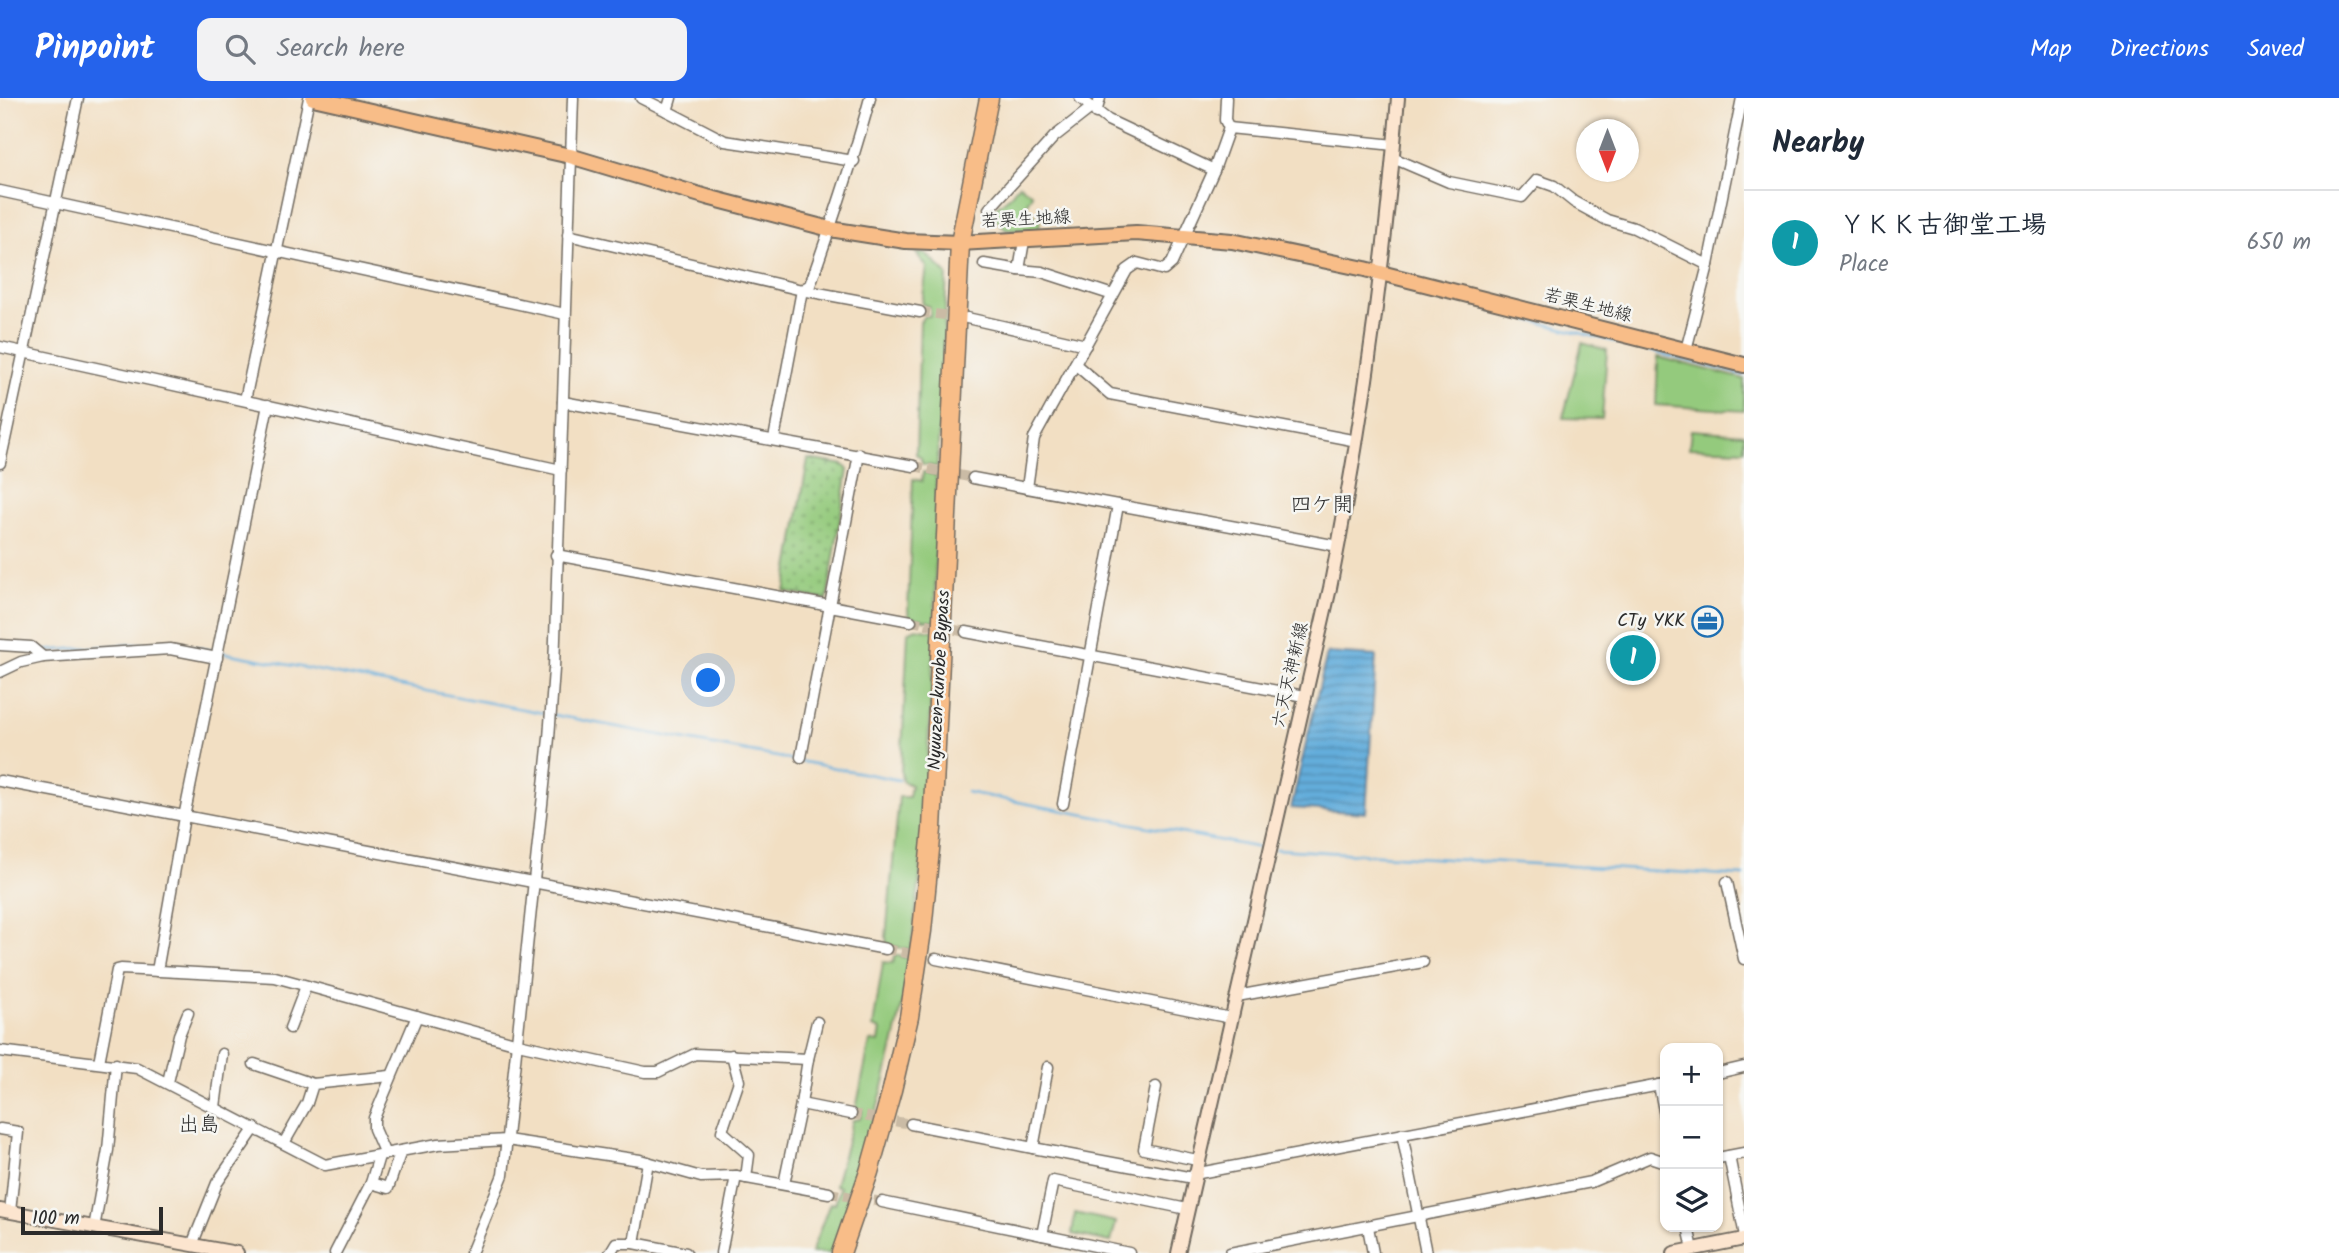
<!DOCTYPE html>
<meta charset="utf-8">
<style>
body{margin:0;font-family:Kalam,"Klee One",sans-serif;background:#f2f2f3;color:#1f2937}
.controls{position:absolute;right:21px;bottom:21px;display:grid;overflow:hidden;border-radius:14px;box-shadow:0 2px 5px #0004}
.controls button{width:63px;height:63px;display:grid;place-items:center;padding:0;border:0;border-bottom:2px solid #e0e1e3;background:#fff;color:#1f2937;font:35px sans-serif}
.compass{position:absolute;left:1576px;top:21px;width:63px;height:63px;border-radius:50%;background:#fff;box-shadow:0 2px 5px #0004;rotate:180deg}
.scale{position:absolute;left:21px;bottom:18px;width:142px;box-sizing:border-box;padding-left:7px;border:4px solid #2b2b2b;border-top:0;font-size:19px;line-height:24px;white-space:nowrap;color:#2b2b2b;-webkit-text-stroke:5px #f6f6f2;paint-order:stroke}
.you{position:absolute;left:709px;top:583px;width:24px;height:24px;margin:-18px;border:5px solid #fff;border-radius:50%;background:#1a73e8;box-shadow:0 0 0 10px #1a73e833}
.badge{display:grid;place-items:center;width:46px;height:46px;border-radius:50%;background:#2563eb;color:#fff;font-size:23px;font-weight:700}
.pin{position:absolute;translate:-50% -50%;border:4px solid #fff;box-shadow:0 2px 7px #0006}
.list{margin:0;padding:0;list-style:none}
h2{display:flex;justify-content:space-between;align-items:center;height:91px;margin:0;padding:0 28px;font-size:30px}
h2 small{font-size:23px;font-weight:400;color:#747a83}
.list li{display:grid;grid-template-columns:46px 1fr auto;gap:21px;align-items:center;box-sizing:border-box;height:105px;padding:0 28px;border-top:2px solid #e0e1e3}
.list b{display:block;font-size:26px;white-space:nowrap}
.list p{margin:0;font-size:23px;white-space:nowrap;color:#747a83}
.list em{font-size:23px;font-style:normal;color:#747a83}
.icon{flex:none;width:38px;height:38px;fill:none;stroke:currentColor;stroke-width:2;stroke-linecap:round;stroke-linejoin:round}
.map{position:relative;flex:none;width:1744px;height:1155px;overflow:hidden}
header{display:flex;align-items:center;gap:42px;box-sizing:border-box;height:98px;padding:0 35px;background:#2563eb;color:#fff}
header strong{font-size:33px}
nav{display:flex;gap:38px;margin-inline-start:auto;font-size:24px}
.search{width:490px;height:63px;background:#f2f2f3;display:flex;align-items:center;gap:18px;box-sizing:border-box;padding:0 24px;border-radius:14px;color:#747a83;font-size:26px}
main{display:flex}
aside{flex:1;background:#fff}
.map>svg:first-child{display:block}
</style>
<header>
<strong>Pinpoint</strong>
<div class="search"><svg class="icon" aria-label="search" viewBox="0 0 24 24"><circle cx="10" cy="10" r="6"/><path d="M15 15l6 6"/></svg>Search here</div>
<nav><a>Map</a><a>Directions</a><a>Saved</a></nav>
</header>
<main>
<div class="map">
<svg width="1744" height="1155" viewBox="0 0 1744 1155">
<defs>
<pattern id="park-dots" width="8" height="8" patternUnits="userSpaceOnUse" patternTransform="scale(1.75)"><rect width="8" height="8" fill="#94ca7d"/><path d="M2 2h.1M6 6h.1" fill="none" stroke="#79a467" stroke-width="1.8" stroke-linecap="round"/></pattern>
<pattern id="water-rules" width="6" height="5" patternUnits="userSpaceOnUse" patternTransform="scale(1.75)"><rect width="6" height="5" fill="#63addb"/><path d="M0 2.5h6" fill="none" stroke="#528db2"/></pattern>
</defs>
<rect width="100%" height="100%" fill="#f6f6f2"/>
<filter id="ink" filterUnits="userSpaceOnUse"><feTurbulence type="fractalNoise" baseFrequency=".0143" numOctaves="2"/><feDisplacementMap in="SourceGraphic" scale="14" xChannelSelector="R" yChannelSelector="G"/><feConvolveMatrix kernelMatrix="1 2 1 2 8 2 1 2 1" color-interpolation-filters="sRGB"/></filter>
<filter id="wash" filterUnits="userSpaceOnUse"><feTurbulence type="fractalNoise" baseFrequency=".00686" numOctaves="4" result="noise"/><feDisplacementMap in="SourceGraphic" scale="28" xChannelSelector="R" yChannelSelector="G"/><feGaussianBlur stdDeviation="1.57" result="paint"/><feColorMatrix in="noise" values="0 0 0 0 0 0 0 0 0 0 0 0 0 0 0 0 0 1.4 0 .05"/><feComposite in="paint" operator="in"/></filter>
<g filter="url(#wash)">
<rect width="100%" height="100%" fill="#f2dfc3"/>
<g fill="#94ca7d" stroke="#607a54" stroke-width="2">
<path d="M1019,86L1032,96L1025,109L1040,122L1039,133L1006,132L990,114L1009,99Z"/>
<path d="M916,155L926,156L947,176L937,369L922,366L921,360L916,356L920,224L924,218H930V209L922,206L927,169Z"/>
<path d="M1582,245L1607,252L1602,321L1563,320Z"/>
<path d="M1658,259L1744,281V313L1656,307Z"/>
<path d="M1691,332L1744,336V352L1689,350Z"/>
<path d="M923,374L936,377L935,524L909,519L908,513L913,381L922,383Z"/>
<path d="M916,530L935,533L920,778L911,852L887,847L886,839L899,699H909L911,687L902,683L901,673L908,534Z"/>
<path d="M895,857L911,861C893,961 866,1059 833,1155H811L830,1105L835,1106L840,1089L835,1087L853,1022L860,1021L862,1013L856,1011L870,943L879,944L881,932L873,929L883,864L893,865Z"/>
<path d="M1075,1115L1116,1124L1111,1144L1072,1136Z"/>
</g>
<path fill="url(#park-dots)" stroke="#607a54" stroke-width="2" d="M808,361L844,367L848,372L827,502L785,494Z"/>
<path fill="url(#water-rules)" stroke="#476c83" stroke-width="2" d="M1327,555L1376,558L1366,715L1291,710Z"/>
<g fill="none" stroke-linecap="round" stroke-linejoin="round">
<g stroke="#63addb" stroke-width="2.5">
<path d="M1491,212L1744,277"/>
<path d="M42,553L167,544L899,682"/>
<path d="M966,694L1265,751"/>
<path d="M1275,751L1744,778"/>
</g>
</g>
</g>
<g filter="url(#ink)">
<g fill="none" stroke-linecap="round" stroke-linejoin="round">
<g stroke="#cabba5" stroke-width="10" stroke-dasharray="10 5" stroke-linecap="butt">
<path d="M920,214L960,219"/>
<path d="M914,368L973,380"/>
<path d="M911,523L966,534"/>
<path d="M886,851L936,861"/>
<path d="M851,1016L911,1026"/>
<path d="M829,1095L882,1104"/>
</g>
<defs>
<g id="street">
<path d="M641,0L667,13"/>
<path d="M671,0L667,13L725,43L854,63"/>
<path d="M1226,0L1225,22L1229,30"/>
<path d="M1096,15L1100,0"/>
<path d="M1393,60L1449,84L1522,99L1537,82L1554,88L1574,104L1607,122L1634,130L1708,167"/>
<path d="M1214,72L1229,30L1394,47"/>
<path d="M0,93L565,216"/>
<path d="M989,111L1054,39L1091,10"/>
<path d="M568,137L802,192L920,214"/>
<path d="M1024,143L1019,172L1042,174L1113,197"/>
<path d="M984,166L1019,172"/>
<path d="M967,220L1086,247"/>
<path d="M0,249L561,372"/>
<path d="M1686,252L1708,167L1742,0"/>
<path d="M1075,266L1110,296L1357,343"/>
<path d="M245,302L309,0"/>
<path d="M563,304L914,368"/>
<path d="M774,341L802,192L810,187C832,125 853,64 870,0"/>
<path d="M0,365L78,0"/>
<path d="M973,380L1338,448"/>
<path d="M1027,390L1034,340L1127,172L1137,165L1164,172L1172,165L1214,72L1108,22L1080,0"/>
<path d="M556,457L911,523"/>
<path d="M966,534L1304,598"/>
<path d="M0,547L31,549L43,559"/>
<path d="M0,574L21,564L43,559L170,551L217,560"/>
<path d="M801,659L859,356"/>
<path d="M0,683L886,851"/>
<path d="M1063,706L1118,407"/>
<path d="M1727,784L1744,861"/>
<path d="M936,861L1231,920"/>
<path d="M157,873L184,719L268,307"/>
<path d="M1237,898L1423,864"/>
<path d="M290,930L306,888"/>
<path d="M0,953L137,970L325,1067L438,1046L507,1042L640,1062L701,1079L736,1078L829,1095"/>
<path d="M732,957L739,983L722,1033L749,1057L746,1080"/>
<path d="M808,961L801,1006L851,1016"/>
<path d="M99,964L117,872L121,871L275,879L518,946L645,974H658L695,956L808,961L817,924"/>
<path d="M254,966L313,986"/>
<path d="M1718,975L1744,969"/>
<path d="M168,984L179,937L188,915"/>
<path d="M1659,987L1665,1018"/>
<path d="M1156,989L1144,1051L1197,1062"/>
<path d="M215,1009L222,956"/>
<path d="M911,1026L1033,1050L1048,969"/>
<path d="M0,1031L18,1034L10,1114"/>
<path d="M1402,1036L1426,1155"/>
<path d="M284,1045L307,1005L313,986L390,978"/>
<path d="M1033,1050L1193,1080"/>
<path d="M385,1056L374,1031V1020L417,918"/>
<path d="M379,1058L371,1085L388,1090L401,1053"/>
<path d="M1729,1058L1744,1133"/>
<path d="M1718,1060L1744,1055"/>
<path d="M648,1064L634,1145L686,1155"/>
<path d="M1194,1076L1665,986"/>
<path d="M784,1086L801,1006"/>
<path d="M882,1104L1129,1155"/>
<path d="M1368,1129L1373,1155"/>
<path d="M1688,1129L1693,1151"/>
<path d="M94,1130L108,1052L116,966"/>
<path d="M1042,1137L1053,1083L1187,1111"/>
<path d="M192,1147L217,1085L255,1030"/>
<path d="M335,1155L371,1085"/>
<path d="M471,1155L503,1077L549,640L554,571L573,0"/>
<path d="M610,1155L616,1145H634"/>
<path d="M721,1155L736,1078"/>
<path d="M1230,1155L1591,1084L1650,1059L1665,1064"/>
</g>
<g id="secondary">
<path d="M0,1112L237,1155"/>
<path d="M1178,1155L1330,490C1362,328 1385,165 1398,0"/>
<path d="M1674,1155L1744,1141"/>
</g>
<path id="primary" d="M313,0L570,58L707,99L830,131L906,143L960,145L1136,135L1232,143L1365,171L1744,267"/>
<path id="highway" d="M841,1155L869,1074L892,992L909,919L922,833L932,731L960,145L989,0"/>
</defs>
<use href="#street" stroke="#716a60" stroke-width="13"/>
<use href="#secondary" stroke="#716a60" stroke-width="16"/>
<use href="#primary" stroke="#716a60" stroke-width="18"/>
<use href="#highway" stroke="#716a60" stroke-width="21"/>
<use href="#street" stroke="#fff" stroke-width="10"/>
<use href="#secondary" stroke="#fce5cf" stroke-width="12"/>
<use href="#primary" stroke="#f8bd88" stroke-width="14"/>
<use href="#highway" stroke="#f8bd88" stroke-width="18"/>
</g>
</g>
<defs>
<symbol id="office-ring" viewBox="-11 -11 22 22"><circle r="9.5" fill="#f6f6f2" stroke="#1f6fb2" stroke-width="1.5"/><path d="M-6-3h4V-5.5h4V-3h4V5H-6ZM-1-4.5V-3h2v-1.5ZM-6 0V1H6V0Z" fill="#1f6fb2"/></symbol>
</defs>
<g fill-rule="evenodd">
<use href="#office-ring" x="1690" y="506" width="35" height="35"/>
</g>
<g text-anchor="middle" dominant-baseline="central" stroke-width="5" stroke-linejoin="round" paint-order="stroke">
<g font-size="18" fill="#2b2b2b" stroke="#f6f6f2">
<text transform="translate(1026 122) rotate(-3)">若栗生地線</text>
<text transform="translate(1588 208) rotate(14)">若栗生地線</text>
<text transform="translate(1291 577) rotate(-77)">六天天神新線</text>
<text transform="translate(940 582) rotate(-87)">Nyuuzen-kurobe Bypass</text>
</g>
<g font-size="18" fill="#2b2b2b" stroke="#f6f6f2" text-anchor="end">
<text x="1685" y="523">CTy YKK</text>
</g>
<g font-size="21" fill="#2b2b2b" stroke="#f6f6f2">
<text x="1322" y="407">四ケ開</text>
<text x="199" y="1027">出島</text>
</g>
</g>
</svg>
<div class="controls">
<button>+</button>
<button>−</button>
<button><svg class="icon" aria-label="layers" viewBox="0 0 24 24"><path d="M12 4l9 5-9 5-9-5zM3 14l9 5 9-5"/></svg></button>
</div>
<svg class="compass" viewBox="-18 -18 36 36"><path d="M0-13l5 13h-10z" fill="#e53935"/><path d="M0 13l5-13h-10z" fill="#747a83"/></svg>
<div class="scale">100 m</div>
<div class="you"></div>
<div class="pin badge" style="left:1633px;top:560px;background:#0f9aa8">1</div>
</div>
<aside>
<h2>Nearby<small></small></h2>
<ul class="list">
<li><span class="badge" style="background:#0f9aa8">1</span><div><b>ＹＫＫ古御堂工場</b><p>Place</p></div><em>650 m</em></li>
</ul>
</aside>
</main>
